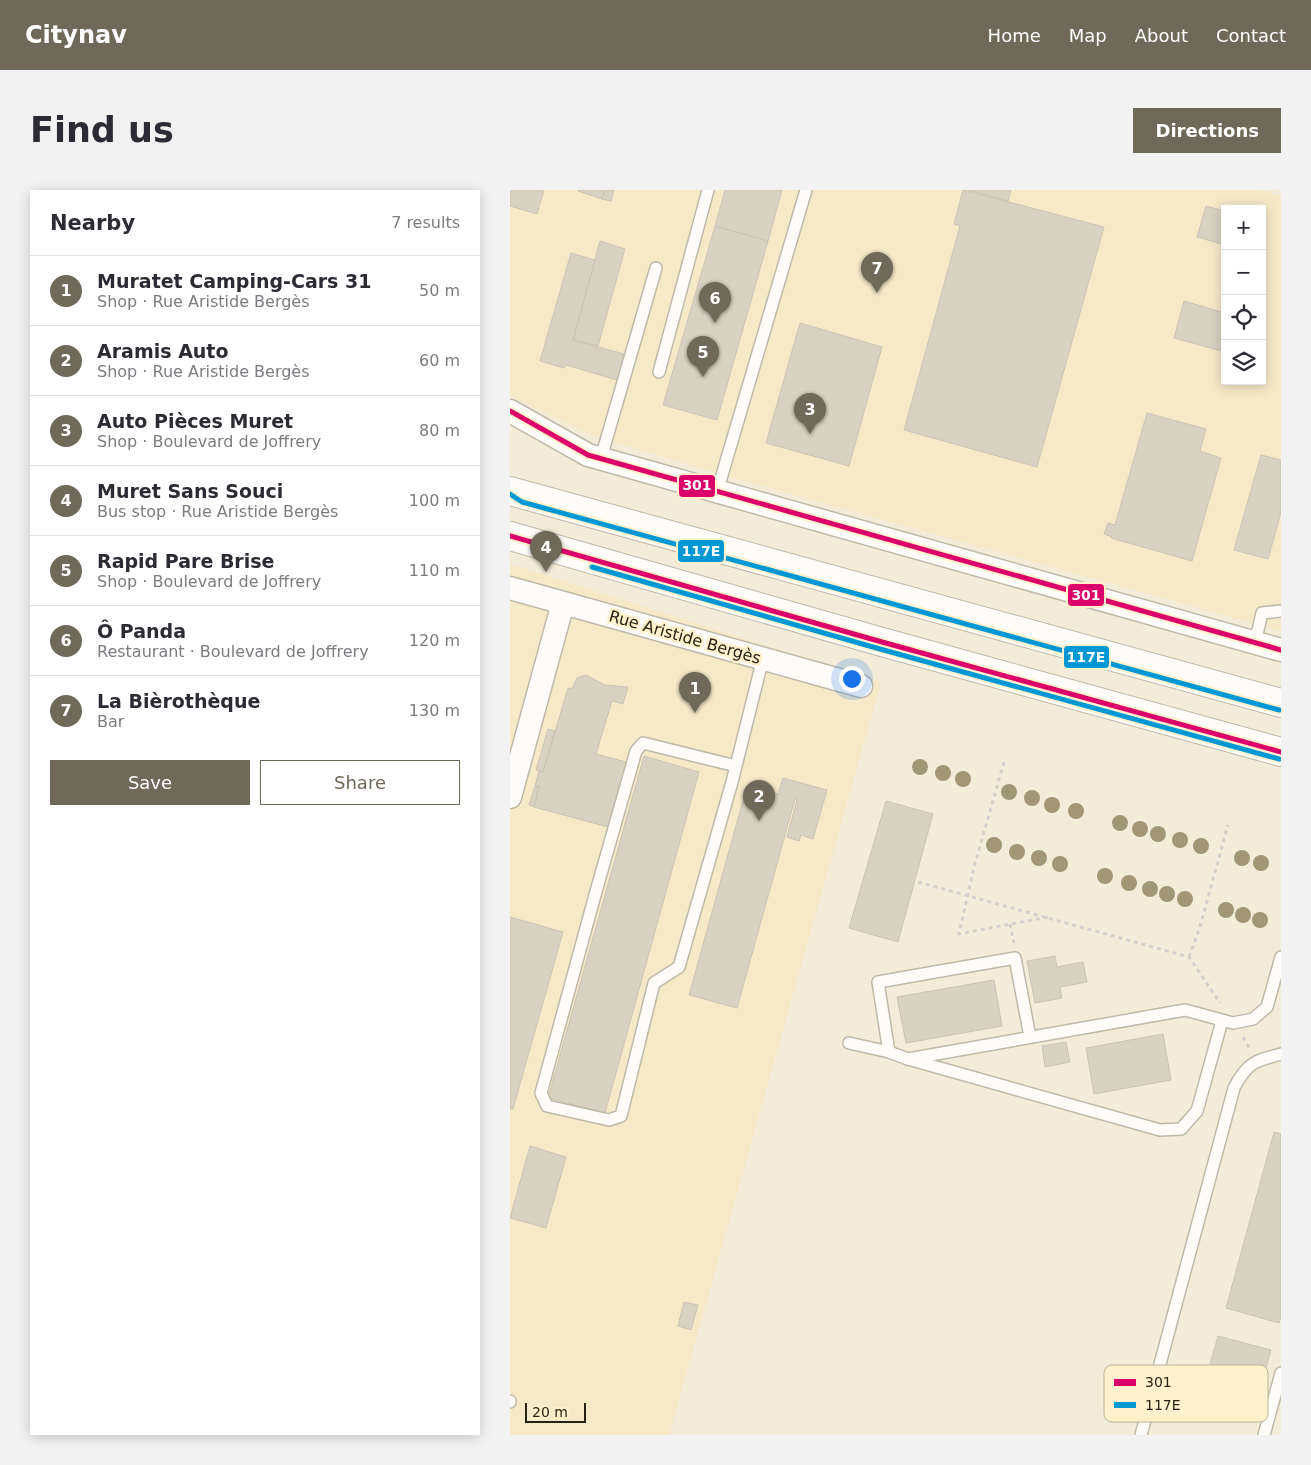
<!DOCTYPE html>
<meta charset="utf-8">
<style>
body{margin:0;font-family:"DejaVu Sans",sans-serif;background:#f2f2f3;color:#2b2b33}
.controls{position:absolute;right:15px;top:15px;display:grid;overflow:hidden;border-radius:0px;box-shadow:0 2px 12px #0003}
.controls button{width:45px;height:45px;display:grid;place-items:center;padding:0;border:0;border-bottom:1px solid #e1e1e2;background:#fff;color:#2b2b33;font:25px sans-serif}
.scale{position:absolute;left:15px;bottom:12px;width:61px;box-sizing:border-box;padding-left:5px;border:2px solid #272214;border-top:0;font-size:14px;line-height:18px;white-space:nowrap;color:#272214;-webkit-text-stroke:4px #fff1cc;paint-order:stroke}
.you{position:absolute;left:341px;top:488px;width:18px;height:18px;margin:-12px;border:4px solid #fff;border-radius:50%;background:#1a73e8;box-shadow:0 0 0 8px #1a73e833}
.badge{display:grid;place-items:center;width:32px;height:32px;border-radius:50%;background:#6e6959;color:#fff;font-size:16px;font-weight:700}
.pin{position:absolute;translate:-50% -41px;filter:drop-shadow(0 1px 2px #0008)}
.pin::after{content:'';position:absolute;top:26px;width:18px;height:15px;background:inherit;clip-path:polygon(0 0,100% 0,50% 100%)}
.list{margin:0;padding:0;list-style:none}
h2{display:flex;justify-content:space-between;align-items:center;height:65px;margin:0;padding:0 20px;font-size:21px}
h2 small{font-size:16px;font-weight:400;color:#7c7c81}
.list li{display:grid;grid-template-columns:32px 1fr auto;gap:15px;align-items:center;box-sizing:border-box;height:70px;padding:0 20px;border-top:1px solid #e1e1e2}
.list b{display:block;font-size:19px;white-space:nowrap}
.list p{margin:0;font-size:16px;white-space:nowrap;color:#7c7c81}
.list em{font-size:16px;font-style:normal;color:#7c7c81}
.actions{display:flex;gap:10px;padding:15px 20px}
.actions a{flex:1;padding:11px 0;border:1px solid #6e6959;border-radius:0px;text-align:center;font-size:18px;color:#6e6959}
.actions .main{background:#6e6959;color:#fff}
.icon{flex:none;width:28px;height:28px;fill:none;stroke:currentColor;stroke-width:2;stroke-linecap:round;stroke-linejoin:round}
.map{position:relative;flex:none;width:771px;height:1245px;overflow:hidden;border-radius:0px}
header{display:flex;align-items:center;gap:30px;box-sizing:border-box;height:70px;padding:0 25px;background:#6e6959;color:#fff}
header strong{font-size:24px}
nav{display:flex;gap:28px;margin-inline-start:auto;font-size:18px}
.intro{display:flex;align-items:center;justify-content:space-between;box-sizing:border-box;height:120px;padding:0 30px}
h1{margin:0;font-size:35px}
.button{padding:12px 22px;border-radius:0px;background:#6e6959;color:#fff;font-size:18px;font-weight:700}
main{display:flex;gap:30px;padding:0 30px}
aside{flex:1;background:#fff;border-radius:0px;box-shadow:0 2px 12px #0003}
.map>svg:first-child{display:block}
</style>
<header>
<strong>Citynav</strong>
<nav><a>Home</a><a>Map</a><a>About</a><a>Contact</a></nav>
</header>
<div class="intro"><h1>Find us</h1><a class="button">Directions</a></div>
<main>
<aside>
<h2>Nearby<small>7 results</small></h2>
<ul class="list">
<li><span class="badge">1</span><div><b>Muratet Camping-Cars 31</b><p>Shop · Rue Aristide Bergès</p></div><em>50 m</em></li>
<li><span class="badge">2</span><div><b>Aramis Auto</b><p>Shop · Rue Aristide Bergès</p></div><em>60 m</em></li>
<li><span class="badge">3</span><div><b>Auto Pièces Muret</b><p>Shop · Boulevard de Joffrery</p></div><em>80 m</em></li>
<li><span class="badge">4</span><div><b>Muret Sans Souci</b><p>Bus stop · Rue Aristide Bergès</p></div><em>100 m</em></li>
<li><span class="badge">5</span><div><b>Rapid Pare Brise</b><p>Shop · Boulevard de Joffrery</p></div><em>110 m</em></li>
<li><span class="badge">6</span><div><b>Ô Panda</b><p>Restaurant · Boulevard de Joffrery</p></div><em>120 m</em></li>
<li><span class="badge">7</span><div><b>La Bièrothèque</b><p>Bar</p></div><em>130 m</em></li>
</ul>
<div class="actions"><a class="main">Save</a><a>Share</a></div>
</aside>
<div class="map">
<svg width="771" height="1245" viewBox="0 0 771 1245">
<rect width="100%" height="100%" fill="#f3ecd8"/>
<g fill="#f5e9c8" fill-rule="evenodd">
<path d="M0,0H751L771,6V441L220,287L97,250L83,246L0,206ZM715,19H752V191H715Z"/>
<path d="M0,374L371,492L159,1245H0Z"/>
</g>
<g fill="#d8d2c3" stroke="#cac4b5">
<path d="M0,0H34L27,24L0,16Z"/>
<path d="M69,0H95L92,9L68,1Z"/>
<path d="M95,0H104L101,11L92,9Z"/>
<path d="M215,0H272L258,51L205,36Z"/>
<path d="M453,0L594,37L527,277L394,240L450,36L444,34Z"/>
<path d="M458,0H501L498,11Z"/>
<path d="M696,16L715,21V55L687,47Z"/>
<path d="M205,36L258,51L207,230L153,215Z"/>
<path d="M90,51L115,59L88,156L63,150Z"/>
<path d="M61,63L85,70L63,150L114,164L107,190L56,175L54,178L30,171Z"/>
<path d="M674,111L715,123V162L664,148Z"/>
<path d="M290,133L372,157L339,276L256,253Z"/>
<path d="M637,223L696,239L690,261L711,268L682,371L601,348L602,347L594,344L598,333L605,335Z"/>
<path d="M751,265L771,270V322L758,369L724,360Z"/>
<path d="M76,485L95,495L118,497L113,514L102,511L86,564L116,572L98,637L24,617L29,597L25,596L29,581L33,582L58,498L62,499L67,488Z"/>
<path d="M38,539L45,541L33,582L26,580Z"/>
<path d="M134,566L189,582L95,923L38,908Z"/>
<path d="M273,588L317,600L303,649L291,645L289,651L277,647L287,610L285,609L227,818L179,805L237,596L268,604Z"/>
<path d="M25,596L29,597L24,617L19,615Z"/>
<path d="M376,611L423,624L388,752L339,738Z"/>
<path d="M0,727L53,742L3,919H0Z"/>
<path d="M545,766L547,777L573,772L577,792L550,797L552,808L525,813L517,771Z"/>
<path d="M484,790L492,836L396,853L387,807Z"/>
<path d="M653,844L661,890L584,904L576,858Z"/>
<path d="M556,852L560,872L535,877L532,856Z"/>
<path d="M764,942L771,944V1127L769,1133L716,1118Z"/>
<path d="M20,956L56,967L36,1038L0,1028Z"/>
<path d="M174,1112L188,1115L181,1140L168,1136Z"/>
<path d="M708,1146L761,1160L749,1203L696,1189Z"/>
</g>
<g fill="none" stroke-linecap="round" stroke-linejoin="round">
<defs>
<g id="lane">
<path d="M149,182L198,0"/>
<path d="M91,268L146,78"/>
<path d="M207,302L296,0"/>
<path d="M745,453L752,423L771,421"/>
<path d="M226,576L133,553L126,561L85,705L31,903L37,916L99,930L111,926L144,793L169,777L222,592L253,468"/>
<path d="M712,831L687,921L671,939L650,940L398,869L675,820L723,833L743,829L757,817L771,767"/>
<path d="M339,853L379,862"/>
<path d="M398,869L379,862L368,792L505,768L520,847"/>
<path d="M0,1211V1212"/>
<path d="M631,1245L724,898C737,873 744,871 771,864"/>
<path d="M754,1245L771,1183"/>
</g>
<g id="street">
<path d="M0,221L78,265L771,460"/>
<path d="M0,398L351,496"/>
<path d="M0,607L53,413"/>
</g>
<g id="primary">
<path d="M0,301L771,513"/>
<path d="M0,346L372,452L771,562"/>
</g>
</defs>
<use href="#lane" stroke="#bfb9aa" stroke-width="14"/>
<use href="#street" stroke="#bfb9aa" stroke-width="25"/>
<use href="#primary" stroke="#bfb9aa" stroke-width="30"/>
<g stroke="#d2d0ca" stroke-width="3" stroke-dasharray="4 4" stroke-linecap="butt">
<path d="M494,572L464,677L449,744L538,727"/>
<path d="M408,692L679,767L710,813"/>
<path d="M500,734L504,753"/>
<path d="M679,767L689,740L718,635"/>
<path d="M733,847L740,859"/>
</g>
<use href="#lane" stroke="#fdfcf9" stroke-width="11"/>
<use href="#street" stroke="#fdfcf9" stroke-width="22"/>
<use href="#primary" stroke="#fdfcf9" stroke-width="28"/>
<defs>
<g id="bus-1">
<path d="M0,221L78,265L771,460"/>
<path d="M0,346L372,452L771,562"/>
</g>
<g id="bus-2">
<path d="M0,304L12,312L769,520"/>
<path d="M82,377L370,459L769,569"/>
</g>
</defs>
<use href="#bus-1" stroke="#fff1cc" stroke-width="9"/>
<use href="#bus-2" stroke="#fff1cc" stroke-width="9"/>
<use href="#bus-1" stroke="#dc006b" stroke-width="5"/>
<use href="#bus-2" stroke="#0098d4" stroke-width="5"/>
</g>
<g fill="#a19676">
<circle cx="410" cy="577" r="8"/>
<circle cx="433" cy="583" r="8"/>
<circle cx="453" cy="589" r="8"/>
<circle cx="499" cy="602" r="8"/>
<circle cx="522" cy="608" r="8"/>
<circle cx="542" cy="615" r="8"/>
<circle cx="566" cy="621" r="8"/>
<circle cx="610" cy="633" r="8"/>
<circle cx="630" cy="639" r="8"/>
<circle cx="648" cy="644" r="8"/>
<circle cx="670" cy="650" r="8"/>
<circle cx="484" cy="655" r="8"/>
<circle cx="691" cy="656" r="8"/>
<circle cx="507" cy="662" r="8"/>
<circle cx="529" cy="668" r="8"/>
<circle cx="732" cy="668" r="8"/>
<circle cx="751" cy="673" r="8"/>
<circle cx="550" cy="674" r="8"/>
<circle cx="595" cy="686" r="8"/>
<circle cx="619" cy="693" r="8"/>
<circle cx="640" cy="699" r="8"/>
<circle cx="657" cy="704" r="8"/>
<circle cx="675" cy="709" r="8"/>
<circle cx="716" cy="720" r="8"/>
<circle cx="733" cy="725" r="8"/>
<circle cx="750" cy="730" r="8"/>
</g>
<g text-anchor="middle" dominant-baseline="central" stroke-width="5" stroke-linejoin="round" paint-order="stroke">
<g font-size="16" fill="#272214" stroke="#fff1cc">
<text transform="translate(175 447) rotate(16)">Rue Aristide Bergès</text>
</g>
</g>
<rect x="594" y="1175" width="164" height="57" rx="8" fill="#fff1cc" stroke="#beb395" stroke-width="1"/>
<rect x="604" y="1189" width="22" height="7" fill="#dc006b"/>
<rect x="604" y="1212" width="22" height="6" fill="#0098d4"/>
<g font-size="14" fill="#272214">
<text x="635" y="1197">301</text>
<text x="635" y="1220">117E</text>
</g>
<g stroke="#fff1cc" stroke-width="2">
<rect x="168" y="284" width="38" height="24" rx="5" fill="#dc006b"/>
<rect x="167" y="349" width="48" height="24" rx="5" fill="#0098d4"/>
<rect x="557" y="393" width="38" height="24" rx="5" fill="#dc006b"/>
<rect x="553" y="455" width="47" height="24" rx="5" fill="#0098d4"/>
</g>
<g font-size="14" text-anchor="middle" font-weight="bold" fill="#fff">
<text x="187" y="300">301</text>
<text x="191" y="366">117E</text>
<text x="576" y="410">301</text>
<text x="576" y="472">117E</text>
</g>
</svg>
<div class="controls">
<button>+</button>
<button>−</button>
<button><svg class="icon" aria-label="locate" viewBox="0 0 24 24"><circle cx="12" cy="12" r="6"/><path d="M12 2v4M12 18v4M2 12h4M18 12h4"/></svg></button>
<button><svg class="icon" aria-label="layers" viewBox="0 0 24 24"><path d="M12 4l9 5-9 5-9-5zM3 14l9 5 9-5"/></svg></button>
</div>
<div class="scale">20 m</div>
<div class="you"></div>
<div class="pin badge" style="left:185px;top:523px">1</div>
<div class="pin badge" style="left:249px;top:631px">2</div>
<div class="pin badge" style="left:300px;top:244px">3</div>
<div class="pin badge" style="left:36px;top:382px">4</div>
<div class="pin badge" style="left:193px;top:187px">5</div>
<div class="pin badge" style="left:205px;top:133px">6</div>
<div class="pin badge" style="left:367px;top:103px">7</div>
</div>
</main>
